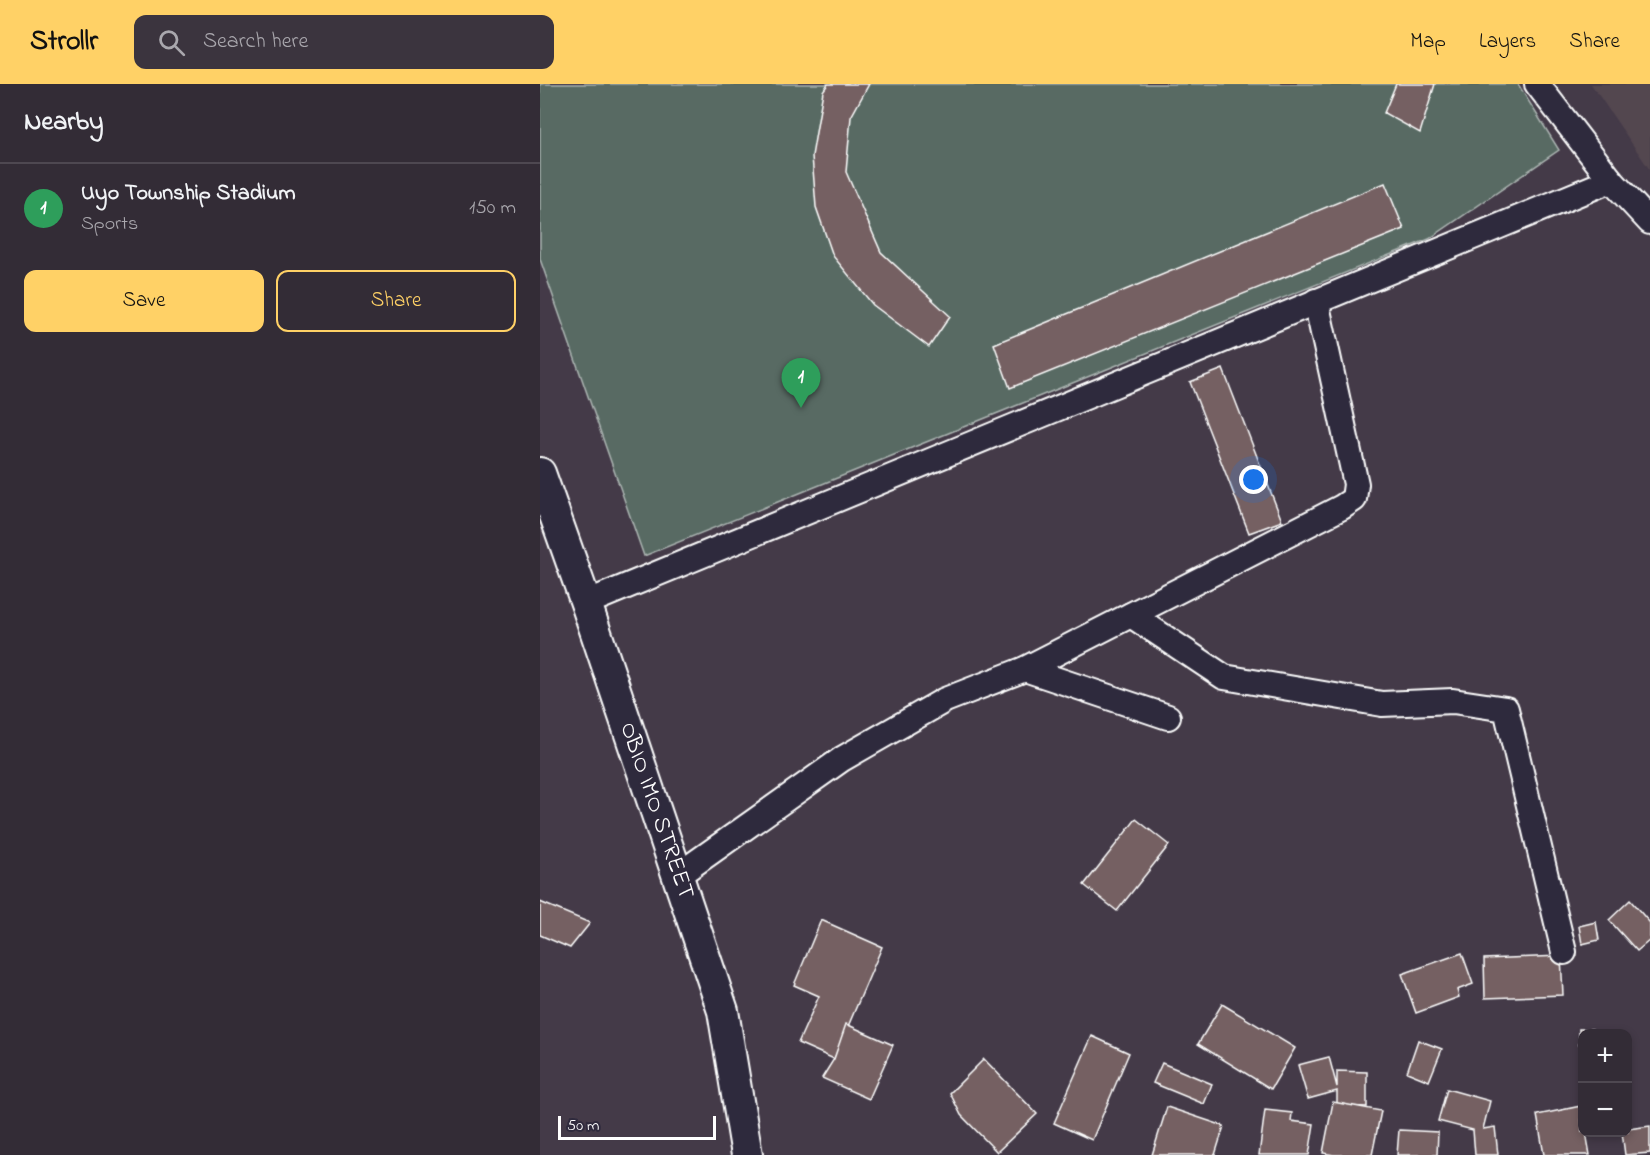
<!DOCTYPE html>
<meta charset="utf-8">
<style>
body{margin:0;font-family:"Indie Flower",sans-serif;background:#3b343e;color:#f1f3f6}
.controls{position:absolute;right:18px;bottom:18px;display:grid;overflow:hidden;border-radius:12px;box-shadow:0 3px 9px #0003}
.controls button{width:54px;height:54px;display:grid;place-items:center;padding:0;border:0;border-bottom:2px solid #4e4851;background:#332c36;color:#f1f3f6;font:30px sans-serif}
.scale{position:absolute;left:18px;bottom:15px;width:158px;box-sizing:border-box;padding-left:6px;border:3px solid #fff;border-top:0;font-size:16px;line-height:21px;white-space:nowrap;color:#fff;-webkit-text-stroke:4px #2f2a3d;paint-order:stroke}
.you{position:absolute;left:714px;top:396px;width:21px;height:21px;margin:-15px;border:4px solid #fff;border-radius:50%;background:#1a73e8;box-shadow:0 0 0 9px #1a73e833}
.badge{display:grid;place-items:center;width:39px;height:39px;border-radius:50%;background:#ffd166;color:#fff;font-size:20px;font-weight:700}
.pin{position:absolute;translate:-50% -50px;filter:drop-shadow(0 2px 3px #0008)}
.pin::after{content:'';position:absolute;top:32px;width:21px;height:18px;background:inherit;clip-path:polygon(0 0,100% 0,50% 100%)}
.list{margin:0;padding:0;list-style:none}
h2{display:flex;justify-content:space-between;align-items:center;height:78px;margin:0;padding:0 24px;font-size:26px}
h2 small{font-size:20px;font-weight:400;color:#a9a7ad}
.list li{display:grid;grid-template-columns:39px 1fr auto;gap:18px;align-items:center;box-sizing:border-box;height:90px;padding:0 24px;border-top:2px solid #4e4851}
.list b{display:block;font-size:22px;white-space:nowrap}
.list p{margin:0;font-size:20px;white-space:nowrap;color:#a9a7ad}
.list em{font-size:20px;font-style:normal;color:#a9a7ad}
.actions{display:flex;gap:12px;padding:18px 24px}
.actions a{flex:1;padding:14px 0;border:2px solid #ffd166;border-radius:12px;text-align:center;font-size:21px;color:#ffd166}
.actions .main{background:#ffd166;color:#111}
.icon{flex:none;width:33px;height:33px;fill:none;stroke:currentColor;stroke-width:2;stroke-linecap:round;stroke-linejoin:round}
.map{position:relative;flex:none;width:1110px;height:1071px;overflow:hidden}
header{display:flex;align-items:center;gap:36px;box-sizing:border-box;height:84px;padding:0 30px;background:#ffd166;color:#111}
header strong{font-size:28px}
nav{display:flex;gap:33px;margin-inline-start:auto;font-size:21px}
.search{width:420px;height:54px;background:#3b343e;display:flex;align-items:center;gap:15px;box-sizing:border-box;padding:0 21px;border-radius:12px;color:#a9a7ad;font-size:22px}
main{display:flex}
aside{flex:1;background:#332c36}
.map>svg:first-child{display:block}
</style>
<header>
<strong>Strollr</strong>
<div class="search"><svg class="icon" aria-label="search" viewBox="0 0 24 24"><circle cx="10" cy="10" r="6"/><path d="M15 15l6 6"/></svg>Search here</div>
<nav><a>Map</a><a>Layers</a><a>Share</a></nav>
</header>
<main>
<aside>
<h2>Nearby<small></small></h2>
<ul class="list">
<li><span class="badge" style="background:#2e9e5b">1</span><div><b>Uyo Township Stadium</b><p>Sports</p></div><em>150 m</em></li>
</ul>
<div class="actions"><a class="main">Save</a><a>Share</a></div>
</aside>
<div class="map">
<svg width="1110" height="1071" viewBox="0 0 1110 1071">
<rect width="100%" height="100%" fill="#443a48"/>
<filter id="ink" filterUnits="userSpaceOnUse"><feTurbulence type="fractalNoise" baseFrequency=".0167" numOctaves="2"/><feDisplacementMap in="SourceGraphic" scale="12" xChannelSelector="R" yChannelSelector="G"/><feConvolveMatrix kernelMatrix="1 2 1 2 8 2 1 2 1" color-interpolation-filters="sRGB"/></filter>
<g filter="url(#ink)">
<path fill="#534650" d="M1051,0H1110V86Z"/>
<path fill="#586b64" stroke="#acb5b2" stroke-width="1.5" d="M0,0H978L1019,66L889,155L104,472L0,175Z"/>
<g fill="#756162" stroke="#fff" stroke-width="1.5">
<path d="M288,0H329L311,33L306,88L341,168L410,232L389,263L333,221L293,172L276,123L272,72L283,7Z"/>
<path d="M856,0H895L880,49L844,29Z"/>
<path d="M845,99L864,145L470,304L454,260Z"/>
<path d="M683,285L742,437L709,449L650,298Z"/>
<path d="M596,735L629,761L577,827L544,801Z"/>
<path d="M1090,816L1110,839V856L1097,867L1069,836Z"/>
<path d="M0,818L50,839L30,864L0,851Z"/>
<path d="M281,836L342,863L294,975L258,959L279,912L254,901Z"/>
<path d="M1056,838L1059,856L1042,860L1039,842Z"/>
<path d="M922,869L933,900L917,906L919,913L876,929L862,890Z"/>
<path d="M1021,872L1023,911L945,914L944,875Z"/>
<path d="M682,920L755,964L731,1005L658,960Z"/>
<path d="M306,940L353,961L329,1015L282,994L294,975Z"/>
<path d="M1039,945H1052V950H1042V960L1039,961Z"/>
<path d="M552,952L589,969L552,1056L514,1039Z"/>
<path d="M878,956L902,965L889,997L867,988Z"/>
<path d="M789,973L797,1003V987L827,988V1023L797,1022V1007L768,1015L758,981Z"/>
<path d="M444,975L497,1030L457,1068L421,1031L410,1009Z"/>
<path d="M622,979L672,1000L664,1020L613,999Z"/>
<path d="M907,1005L950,1017L943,1045L955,1043L958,1071H935L933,1046L898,1037Z"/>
<path d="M793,1018L841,1027L832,1071H794L783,1069Z"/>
<path d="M1041,1022L1042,1048H1046L1050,1071H1004L997,1031Z"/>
<path d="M627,1023L684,1042L675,1071H612Z"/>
<path d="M725,1026L752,1029L751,1037L774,1040L769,1071H719Z"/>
<path d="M1110,1042V1069L1085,1071L1082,1048H1088V1045Z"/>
<path d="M859,1046L898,1048L897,1071H857Z"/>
</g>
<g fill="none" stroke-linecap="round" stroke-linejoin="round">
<defs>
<g id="minor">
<path d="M997,0L1071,96L1110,138"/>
<path d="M46,519L1071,96"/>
<path d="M591,531L684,593L842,620L913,617L966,625L1024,868"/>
<path d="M485,585L628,633"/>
<path d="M137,792L302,675L405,616L485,585L802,423L814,415L816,400L776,217"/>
</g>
<path id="tertiary" d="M0,389L46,519L183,927L207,1071"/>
</defs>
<use href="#minor" stroke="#fff" stroke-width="28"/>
<use href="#tertiary" stroke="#fff" stroke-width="34"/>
<use href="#minor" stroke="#2f2a3d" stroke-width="24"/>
<use href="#tertiary" stroke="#2f2a3d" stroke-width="30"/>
</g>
</g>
<g text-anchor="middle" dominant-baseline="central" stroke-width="5" stroke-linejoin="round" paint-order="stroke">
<g font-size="24" fill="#fff" stroke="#2f2a3d">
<text transform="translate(116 727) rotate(71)">OBIO IMO STREET</text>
</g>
</g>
</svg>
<div class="controls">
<button>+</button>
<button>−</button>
</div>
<div class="scale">50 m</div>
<div class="you"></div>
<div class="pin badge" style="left:261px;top:324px;background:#2e9e5b">1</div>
</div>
</main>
